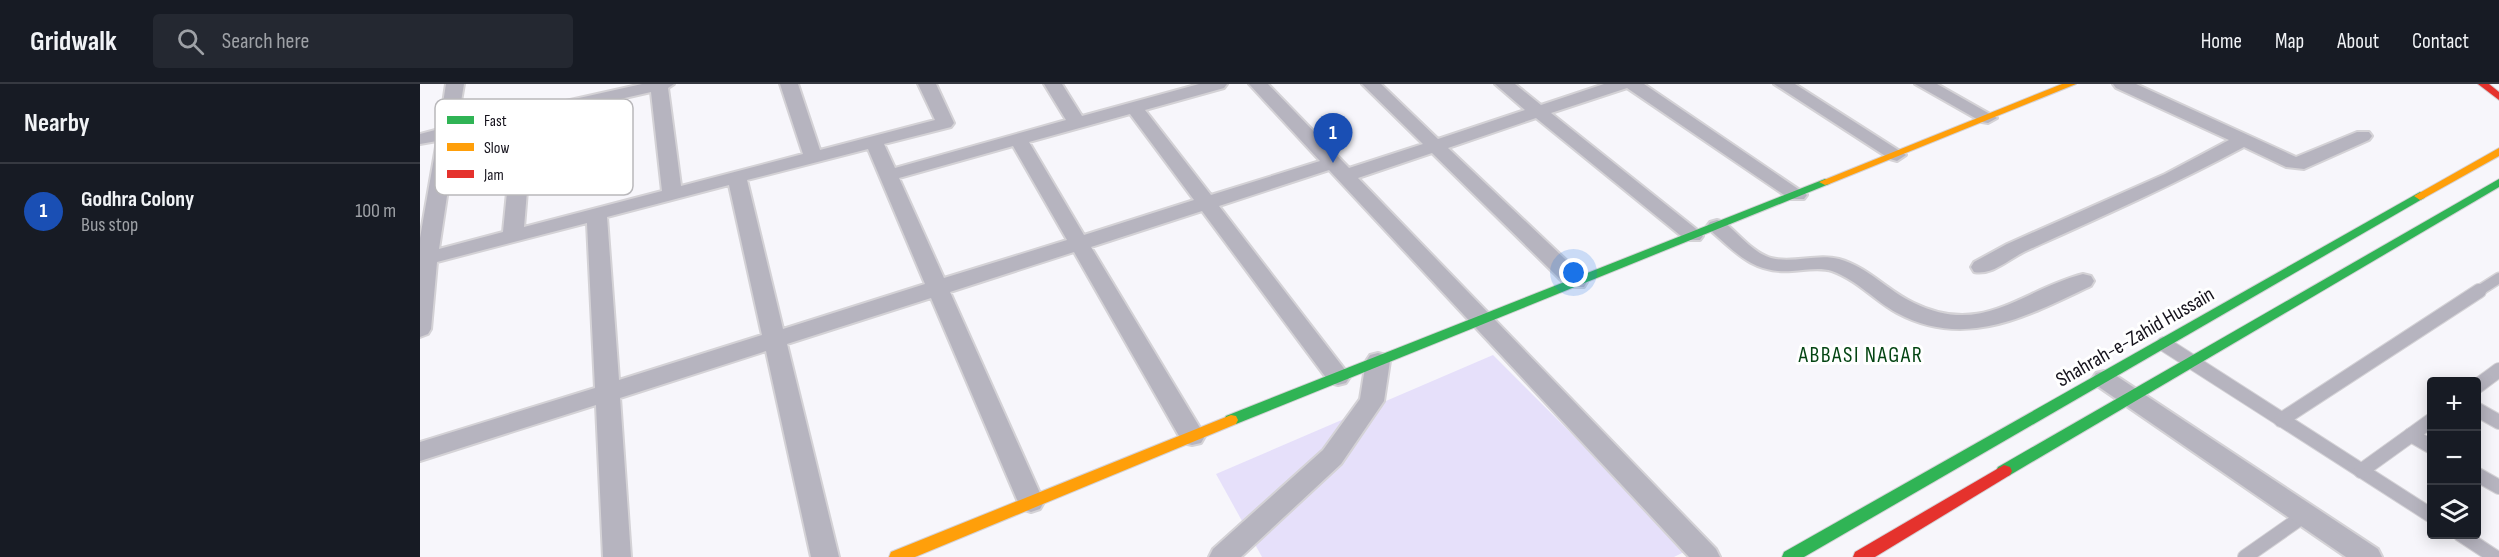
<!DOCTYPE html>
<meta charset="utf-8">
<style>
body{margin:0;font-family:"Sofia Sans Condensed",sans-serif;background:#242831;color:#f1f3f6}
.controls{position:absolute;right:18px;bottom:18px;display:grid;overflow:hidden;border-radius:6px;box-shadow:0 3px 15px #0003}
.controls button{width:54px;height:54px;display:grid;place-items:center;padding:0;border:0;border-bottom:2px solid #363941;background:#171b24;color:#f1f3f6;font:30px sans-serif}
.you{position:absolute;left:1154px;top:189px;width:21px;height:21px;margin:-15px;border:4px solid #fff;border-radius:50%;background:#1a73e8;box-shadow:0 0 0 9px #1a73e833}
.badge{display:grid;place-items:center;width:39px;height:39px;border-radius:50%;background:#b2b2b7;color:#fff;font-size:20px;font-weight:700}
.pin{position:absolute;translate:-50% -50px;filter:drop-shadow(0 2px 3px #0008)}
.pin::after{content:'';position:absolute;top:32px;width:21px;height:18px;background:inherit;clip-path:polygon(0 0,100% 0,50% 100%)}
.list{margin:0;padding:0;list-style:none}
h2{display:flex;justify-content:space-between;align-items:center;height:78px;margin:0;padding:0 24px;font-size:26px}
h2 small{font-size:20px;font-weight:400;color:#9ea1a6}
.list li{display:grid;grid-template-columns:39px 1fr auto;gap:18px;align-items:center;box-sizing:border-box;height:96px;padding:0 24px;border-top:2px solid #363941}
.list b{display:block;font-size:22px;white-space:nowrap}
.list p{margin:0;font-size:20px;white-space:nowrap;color:#9ea1a6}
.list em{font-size:20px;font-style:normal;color:#9ea1a6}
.icon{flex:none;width:33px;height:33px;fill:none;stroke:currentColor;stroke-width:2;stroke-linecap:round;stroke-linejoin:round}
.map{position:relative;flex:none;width:2079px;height:473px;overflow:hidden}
header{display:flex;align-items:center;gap:36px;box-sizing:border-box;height:84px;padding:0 30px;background:#171b24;border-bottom:2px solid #363941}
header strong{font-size:28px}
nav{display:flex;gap:33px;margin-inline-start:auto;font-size:21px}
.search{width:420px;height:54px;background:#242831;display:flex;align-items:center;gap:15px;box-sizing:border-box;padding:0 21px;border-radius:6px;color:#9ea1a6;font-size:22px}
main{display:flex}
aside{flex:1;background:#171b24}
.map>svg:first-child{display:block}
</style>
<header>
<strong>Gridwalk</strong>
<div class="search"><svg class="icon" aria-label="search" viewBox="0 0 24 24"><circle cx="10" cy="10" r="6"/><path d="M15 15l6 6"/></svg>Search here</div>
<nav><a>Home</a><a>Map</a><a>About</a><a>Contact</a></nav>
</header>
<main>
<aside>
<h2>Nearby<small></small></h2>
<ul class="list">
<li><span class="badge" style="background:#1a4fb4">1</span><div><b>Godhra Colony</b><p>Bus stop</p></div><em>100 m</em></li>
</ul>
</aside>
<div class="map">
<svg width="2079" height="473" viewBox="0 0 2079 473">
<rect width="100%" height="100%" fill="#f7f6fb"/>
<path fill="#e6e0fa" d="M1073,271L1268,466L1254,473H842L796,390Z"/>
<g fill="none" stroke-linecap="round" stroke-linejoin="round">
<defs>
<path id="lane-far1" d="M2057,208L2079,194"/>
<g id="lane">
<path d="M1744,260L2012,432"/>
<path d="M2056,303L2079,286"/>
<path d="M2056,325L2079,338"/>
<path d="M1861,336L2059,207"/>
<path d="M1991,351L2012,363"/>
<path d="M1941,387L2012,336"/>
<path d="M2056,390L2079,403"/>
<path d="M2040,450L2075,473"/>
<path d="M1825,473L1885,431"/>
</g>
<g id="street">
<path d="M26,0H44L37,41L222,0H254L248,4L261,102L383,70L360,0H378L400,66L515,36L498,0H516L534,39L531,43L464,60L475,84L646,36L624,0H642L662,32L779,0H807L804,4L725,26L791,111L900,77L829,0H848L929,84L1003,60L942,0H961L1018,55L1105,26L1075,0H1095L1121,21L1184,0H1224L1387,111L1384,115H1370L1207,4L1131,29L1280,148L1283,152L1280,156H1266L1116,34L1028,64L1164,193L1167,198L1164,203H1148L1012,69L938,94L1296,465L1300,473H1269L909,86L799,122L926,287L930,293L926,299L918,301L910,299L782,127L671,163L785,352L781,359L772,361L763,359L654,168L530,208L624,418L620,425L611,428L602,425L598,418L511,214L367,260L419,473H391L346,267L200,314L211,473H183L176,321L0,377V358L175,304L167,139L17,178L11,245L8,250L0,253V154L17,57L0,60V50L19,45ZM231,8L242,107L104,143L113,35ZM710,30L774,116L664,151L609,58ZM94,39L83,148L19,165L36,52ZM593,62L647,156L524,194L479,94ZM448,65L505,200L363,245L327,96ZM309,101L342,251L199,296L187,133Z"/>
<path d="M1354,0H1375L1486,71L1477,77L1470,75Z"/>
<path d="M1495,0H1517L1577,34L1568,39L1562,38Z"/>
<path d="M1693,0H1716L1876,73L1937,48H1949L1952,52L1949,56L1884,85L1866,83L1824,63C1753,101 1681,133 1608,166C1591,173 1573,192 1554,188L1551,183L1554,178L1587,160L1745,90L1809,56L1696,4Z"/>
<path d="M1297,136L1304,138C1318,149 1333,169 1351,174C1373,180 1397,169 1419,175C1448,183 1468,207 1494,219C1563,253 1601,206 1663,190L1671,192L1674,197L1671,202C1607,232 1546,266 1477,229C1455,217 1437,196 1412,187C1400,183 1385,186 1372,187C1334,190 1316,169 1290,146L1287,142L1290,138Z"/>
<path d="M958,269L966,271L970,277L964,317L921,380L821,473H789L793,465L903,366L940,315L946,277L950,271Z"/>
<path d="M1684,287L1692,289L1958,465L1962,473H1926L1676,301L1672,295L1676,289Z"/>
</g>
<g id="fast">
<path d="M1405,95L1411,98L1409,100L816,340H806L804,336L806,332Z"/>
<path d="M2079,95V103L1590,391L1584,393L1578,391L1576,387L1578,383Z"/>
<path d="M2000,108L2006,112L2004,114L1384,473H1362L1364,468Z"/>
</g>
<g id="slow">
<path d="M1642,0H1656L1409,100L1405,101L1399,98Z"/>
<path d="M2079,64V72L2004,114L2000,116L1994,112Z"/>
<path d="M811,331L816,332L818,336L816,340L495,473H469L471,468Z"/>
</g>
<g id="jam">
<path d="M2058,0H2069L2079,8V16Z"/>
<path d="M1584,381L1590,383L1592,387L1590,391L1455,473H1433L1435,468Z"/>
</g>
</defs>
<use href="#lane-far1" stroke="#d4d2d6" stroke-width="13"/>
<use href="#lane" stroke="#d4d2d6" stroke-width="16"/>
<use href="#street" stroke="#d4d2d6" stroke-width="4"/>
<use href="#fast" stroke="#d4d2d6" stroke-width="2"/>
<use href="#slow" stroke="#d4d2d6" stroke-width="2"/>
<use href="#jam" stroke="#d4d2d6" stroke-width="2"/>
<use href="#lane-far1" stroke="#b6b4bf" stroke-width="10"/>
<use href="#lane" stroke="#b6b4bf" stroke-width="14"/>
<use href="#street" fill="#b6b4bf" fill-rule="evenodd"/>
<use href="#fast" fill="#30b455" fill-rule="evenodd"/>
<use href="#slow" fill="#ff9f0a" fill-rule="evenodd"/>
<use href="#jam" fill="#e5322d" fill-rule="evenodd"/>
</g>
<g text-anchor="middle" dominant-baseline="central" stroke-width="6" stroke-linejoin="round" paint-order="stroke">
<g font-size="21" fill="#15121c" stroke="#fff">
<text transform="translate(1715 253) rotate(-30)">Shahrah-e-Zahid Hussain</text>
</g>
<g font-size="22" letter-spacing="1.5" fill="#044513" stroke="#fff">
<text x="1441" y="271">ABBASI NAGAR</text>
</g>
</g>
<rect x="15" y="15" width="198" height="96" rx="9" fill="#fff" stroke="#b9b8bb" stroke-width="1.5"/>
<rect x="27" y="32" width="27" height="8" fill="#30b455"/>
<rect x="27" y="59" width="27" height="8" fill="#ff9f0a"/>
<rect x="27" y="86" width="27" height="8" fill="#e5322d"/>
<g font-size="16" fill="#15121c">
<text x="64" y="42">Fast</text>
<text x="64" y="69">Slow</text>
<text x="64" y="96">Jam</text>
</g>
</svg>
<div class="controls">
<button>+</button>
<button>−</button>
<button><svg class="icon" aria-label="layers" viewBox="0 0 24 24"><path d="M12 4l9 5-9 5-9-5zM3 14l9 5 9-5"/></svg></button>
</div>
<div class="you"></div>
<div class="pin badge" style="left:913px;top:79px;background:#1a4fb4">1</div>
</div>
</main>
